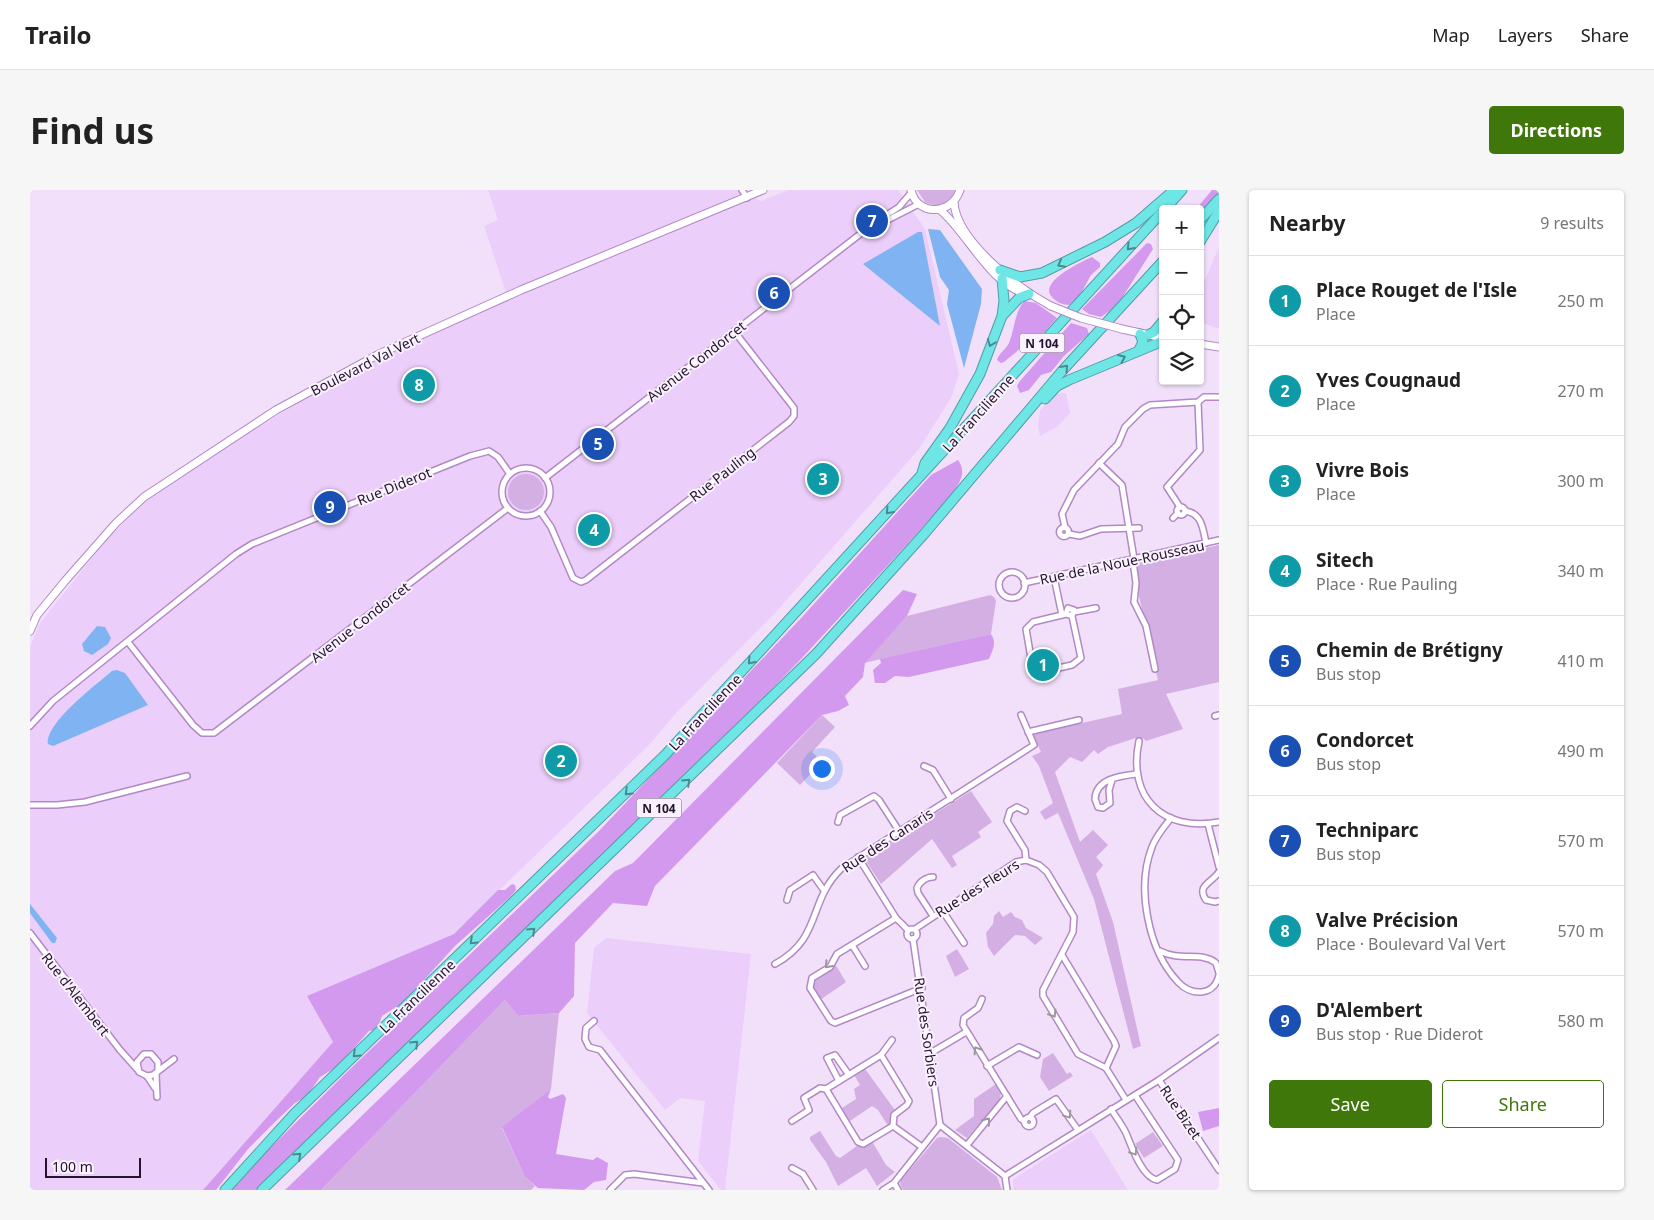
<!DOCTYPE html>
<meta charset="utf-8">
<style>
body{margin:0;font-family:"Noto Sans",sans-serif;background:#f6f6f6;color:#222}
.controls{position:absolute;right:15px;top:15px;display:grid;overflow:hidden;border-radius:5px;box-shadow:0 1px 4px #0004}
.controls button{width:45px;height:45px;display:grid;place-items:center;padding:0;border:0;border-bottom:1px solid #e0e0e0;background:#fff;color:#222;font:25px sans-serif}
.scale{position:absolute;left:15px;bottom:12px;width:96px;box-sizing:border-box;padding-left:5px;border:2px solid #24142b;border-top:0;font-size:14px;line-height:18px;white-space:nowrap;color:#24142b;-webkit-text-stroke:4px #faf1ff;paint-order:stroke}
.you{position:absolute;left:791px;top:578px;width:18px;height:18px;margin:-12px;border:4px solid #fff;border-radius:50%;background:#1a73e8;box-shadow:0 0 0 8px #1a73e833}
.badge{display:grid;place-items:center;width:32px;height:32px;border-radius:50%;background:#3f770a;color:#fff;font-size:16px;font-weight:700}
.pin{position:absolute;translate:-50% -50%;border:2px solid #fff;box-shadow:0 1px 5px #0006}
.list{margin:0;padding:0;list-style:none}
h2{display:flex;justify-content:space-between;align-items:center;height:65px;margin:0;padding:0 20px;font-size:21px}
h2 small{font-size:16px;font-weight:400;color:#767676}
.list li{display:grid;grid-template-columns:32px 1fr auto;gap:15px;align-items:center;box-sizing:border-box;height:90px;padding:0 20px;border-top:1px solid #e0e0e0}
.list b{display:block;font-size:19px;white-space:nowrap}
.list p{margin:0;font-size:16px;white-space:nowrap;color:#767676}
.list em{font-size:16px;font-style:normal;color:#767676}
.actions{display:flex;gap:10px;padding:15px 20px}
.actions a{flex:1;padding:11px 0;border:1px solid #3f770a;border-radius:5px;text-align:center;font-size:18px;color:#3f770a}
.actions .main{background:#3f770a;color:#fff}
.icon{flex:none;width:28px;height:28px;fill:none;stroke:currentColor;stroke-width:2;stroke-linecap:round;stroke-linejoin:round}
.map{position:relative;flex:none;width:1189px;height:1000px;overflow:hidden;border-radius:5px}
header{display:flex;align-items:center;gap:30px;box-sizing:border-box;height:70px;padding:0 25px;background:#fff;border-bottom:1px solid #e0e0e0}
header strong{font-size:24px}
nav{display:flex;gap:28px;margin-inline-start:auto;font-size:18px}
.intro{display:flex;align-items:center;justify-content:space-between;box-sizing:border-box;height:120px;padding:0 30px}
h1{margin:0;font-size:35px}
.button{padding:12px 22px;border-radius:5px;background:#3f770a;color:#fff;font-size:18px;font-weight:700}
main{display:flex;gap:30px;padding:0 30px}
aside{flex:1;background:#fff;border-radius:5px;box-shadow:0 1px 4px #0004}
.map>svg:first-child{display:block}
</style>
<header>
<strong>Trailo</strong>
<nav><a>Map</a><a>Layers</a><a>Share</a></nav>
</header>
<div class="intro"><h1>Find us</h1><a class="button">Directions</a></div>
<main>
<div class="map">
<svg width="1189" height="1000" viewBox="0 0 1189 1000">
<rect width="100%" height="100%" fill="#f2e0fb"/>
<g fill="#ebcef9">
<path d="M458,0H706L731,11L759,0H868L895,39L929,184L921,208L889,259L746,422L647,522L618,556L424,744L277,806L303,852L173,1000H0V457L10,433L77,349L117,310L168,274L331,175L478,109L454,36L468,30Z"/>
<path d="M1189,57V139L1170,132V101Z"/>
<path d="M1036,203L1040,223L1027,237L1010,246L1008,236L1010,221L1024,204Z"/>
<path d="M576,748L721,764L695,1000H691L668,971L675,911L650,908L635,920L557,823L564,758Z"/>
<path d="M1061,940L1098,1000H983V990L988,986Z"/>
</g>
<g fill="#d3afe4">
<path d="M887,0H925C921,14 908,19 895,12Z"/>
<circle cx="496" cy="302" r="18"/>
<path d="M1189,355V492L1136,504L1153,539L1116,551L1113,548L1109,551L1106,548L1078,557L1068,564L1064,560L1052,572L1040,567L1025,582L1050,652L1063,640L1078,655L1066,667L1073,675L1066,684L1083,732L1111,856L1103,859L1064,709L1028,623L1015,630L1010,622L1023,613L1009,576L1002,566L1011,562L1003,544L1092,524L1088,499L1128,490L1106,393V373Z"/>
<path d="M960,405L964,407L966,411L961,444L834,473L877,426Z"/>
<path d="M792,525L805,537L782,562L792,572L770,595L747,573Z"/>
<path d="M941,601L962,632L948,642L951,647L922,666L927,675L922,678L902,649L851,694L834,668Z"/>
<path d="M969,721L973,727L981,722L985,727L992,730L996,738L1013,748L1005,755L995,746L985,745L964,766L958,757L956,743L963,734L964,726Z"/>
<path d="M927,759L939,779L925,787L916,766Z"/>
<path d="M805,774L816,792L790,810L782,798L784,790Z"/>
<path d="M475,810L488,826L529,823L521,899L472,938L495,987L505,996L501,1000H291Z"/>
<path d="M1023,863L1037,884L1040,882L1043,886L1019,901L1010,887L1013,869Z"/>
<path d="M833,876L867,923L860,939L848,920L842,916L817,933L809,920L826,909L824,899L830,895L823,883Z"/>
<path d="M966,894L971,902L970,910L937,948L925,940L944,926V909Z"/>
<path d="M790,941L806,966L810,968L831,953L842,951L856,975L865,982L847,996L836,978L808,996L796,972L780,950V947Z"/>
<path d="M1123,942L1133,956L1114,968L1105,954Z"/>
<path d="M910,947L918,948L967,987L972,1000H873L870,994L871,990L907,948Z"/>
</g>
<g fill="#d399ee">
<path d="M1182,0H1189V6L1170,26V19H1166Z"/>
<path d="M1117,53L1121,54L1123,59L1087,116L1071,127L1059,124L1052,119Z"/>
<path d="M1062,67L1070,73V77L1061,85L1049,107L1039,115C1033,115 1026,112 1022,107C1008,92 1051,72 1062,67Z"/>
<path d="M994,111L1006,113L1027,128L1013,144H1008L974,172L971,173L967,170C969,163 976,159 979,153C985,138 984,124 994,111Z"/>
<path d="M1041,133L1057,138L1059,144L1034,166L1021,182L1011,185L999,200L990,203L987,196L990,191Z"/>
<path d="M928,270C939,285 926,297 917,311L773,467L693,549L227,1000H202L217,981L317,882L569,641L773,426L901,285Z"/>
<path d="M873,400L887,404L877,426L835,473L833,487L815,506L819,515L808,521L792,525L625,696L617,716L583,713L545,753L544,806L529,823L488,826L475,810L291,1000H255L585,681L603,673Z"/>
<path d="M961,444C967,453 963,459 959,469L879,487L865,486L855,493H845L843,480L851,473L850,469Z"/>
<path d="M482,694L485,695L486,700L481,706L425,756L374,812L352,826L347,840L339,841L308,876L290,887L277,906L265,913L246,931L218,959L186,1000H173L303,852L277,806L424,744L468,700H475Z"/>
<path d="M521,899L518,907L520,909L533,904L536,908L526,964L563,970L567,967L578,973L576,990L564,992L554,1000L508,998L495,987L472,937Z"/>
<path d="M1189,918V936L1173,941L1168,922Z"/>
</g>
<g fill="#80b3f2">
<path d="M898,39L910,40L952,99L951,114L934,178L917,114L919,100L910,87Z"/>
<path d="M888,42H892L910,136L833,74Z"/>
<path d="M67,436L75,437L81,448L78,454L62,465L54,461L52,454Z"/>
<path d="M87,480L95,483L118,515L23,556L18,554C15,533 66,495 82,481Z"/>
<path d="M0,714L27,748L25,753H22L0,723Z"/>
</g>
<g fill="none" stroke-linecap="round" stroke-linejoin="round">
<defs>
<g id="street">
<path d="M712,0L717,8"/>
<path d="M844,37L889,14"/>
<path d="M1069,273L1092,295L1104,369L1103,372L1106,393L1104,412L1116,436L1125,479"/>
<circle cx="496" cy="302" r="24"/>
<path d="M515,288L847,31L869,17L881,3"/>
<path d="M1150,317L1137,297L1170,260L1168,212"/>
<circle cx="1151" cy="321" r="4"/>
<path d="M510,321L521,337L543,388L551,392L556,390L759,232L764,226V218L704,141"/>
<path d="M1155,321C1172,323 1173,339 1176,353"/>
<path d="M1143,328L1148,323"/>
<path d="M1035,337L1032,324L1044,300L1088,254L1095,237L1113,219L1120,215L1168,212L1174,207H1189"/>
<circle cx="1034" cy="342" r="4.5"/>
<path d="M1039,344L1050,346L1071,339L1109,338"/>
<circle cx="982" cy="395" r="13"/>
<path d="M1024,387L1032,425"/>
<path d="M994,393L1189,350"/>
<path d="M1044,422L1066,418"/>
<path d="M1036,424L1003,432L996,439L1002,474L1007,479L1015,481L1042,475L1051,468L1042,426L1044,420L1038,418L1036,424L1042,426"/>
<path d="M98,452L163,535L172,543H184L478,318"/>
<path d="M1185,526L1189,525"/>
<path d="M0,536L23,511L206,364L222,354L440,266L459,261L468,267L480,284"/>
<path d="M998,542L1049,530"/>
<path d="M1109,551C1097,608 1133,642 1189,632"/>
<path d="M894,576L903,580L921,609"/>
<path d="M1082,590L1079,600L1080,613L1073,618L1068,617L1065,609C1066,589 1089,586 1106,584"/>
<path d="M0,615H27L55,612L157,586"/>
<path d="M995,621L987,617L980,621L977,631L995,660L996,670"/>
<path d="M1141,628C1134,637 1126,646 1122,657C1106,698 1118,760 1148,792C1161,806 1184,807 1189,785"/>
<path d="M808,632L810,625L844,606L849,610L869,641"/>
<path d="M1178,634L1189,677"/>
<path d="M828,667L866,728L878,740"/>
<path d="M1189,682C1182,693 1166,695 1176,710L1185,712L1189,711"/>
<path d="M757,710L760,700L783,685L793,699"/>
<path d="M912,720L934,753"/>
<path d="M903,726L888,703L887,698C890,691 897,687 903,687"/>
<path d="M866,728L807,764L800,777L782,788L780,798L801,831L805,833L892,798"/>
<circle cx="882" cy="744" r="5"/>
<path d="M885,739L986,672L996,670L1009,675L1017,682L1044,727L1043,742L1013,800V806L1048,864L1076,878"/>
<path d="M0,743L90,860L107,879"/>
<path d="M883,749L910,935"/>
<path d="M822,755L835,776"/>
<path d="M1130,761C1151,772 1171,761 1186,773L1189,783"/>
<path d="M1032,765L1084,851L1086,856L1076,878"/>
<path d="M745,774C793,748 777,711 812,678L1004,555L991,525"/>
<path d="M952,809L948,818L934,828L933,835L991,929L994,931"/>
<path d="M564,831L556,838L555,849L559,857L570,860L679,1000"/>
<path d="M899,864L936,842"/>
<path d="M851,865L879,911L877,915L864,925L863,936L833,954L828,952L796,899Z"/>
<path d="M851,865L862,850"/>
<path d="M957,876L989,857L1007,865"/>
<path d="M1076,878L1096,910"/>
<path d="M126,883L127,907"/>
<path d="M117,886L123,885L144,869"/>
<path d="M1129,890L1189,980"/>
<path d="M809,891L797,868L805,865L819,885"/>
<path d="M125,898L117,886L109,882L107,872L114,864H121L128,872V880"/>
<path d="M1081,919C1086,927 1092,935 1096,943C1101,955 1112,988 1127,990L1145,979L1148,970L1105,905"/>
<path d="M1000,927L1003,923L1026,909L1048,940"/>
<circle cx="999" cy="932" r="4.5"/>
<path d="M762,931L779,920L774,908L790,898L796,899"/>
<path d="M910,935L975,986L977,1000"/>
<path d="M863,936L892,957"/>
<path d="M937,955L977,906"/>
<path d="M762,978L773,984L783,1000"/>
<path d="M975,986L1129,890L1189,848"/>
<path d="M580,1000L595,985L604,984L673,993"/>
<path d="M853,1000L864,993"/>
<path d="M868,1000L864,993L910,935"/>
</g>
<g id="secondary">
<path d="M881,0C887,27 922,25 930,0"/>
<path d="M924,12C926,51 989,99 1021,116"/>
<path d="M910,20C936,40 962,99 999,104"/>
<path d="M1092,139L1133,148"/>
<path d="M1170,154L1189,157"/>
<path d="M0,441L7,425L35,391L86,333L114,307L246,220L351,163L491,100L733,0"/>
</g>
<g id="highway">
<path d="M1135,19L1152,0"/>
<path d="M1170,30L1189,9"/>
<path d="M1170,52L1189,21"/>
<path d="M970,80L990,87L1012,83L1075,52L1106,33L1144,0"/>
<path d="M973,125L989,108L999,104"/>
<path d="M1118,145L1124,142L1133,131"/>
<path d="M1109,160L1113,152L1110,144"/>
<path d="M1015,209L1027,196L1039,190L1133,151"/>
<path d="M892,283L895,273L920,238L950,184L972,126L974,111L972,89"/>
<path d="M195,1000L264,924L636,564L1133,21"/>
<path d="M232,1000L786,464L895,343L1032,181L1133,71"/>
</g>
</defs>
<use href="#street" stroke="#b288c6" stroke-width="8"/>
<use href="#secondary" stroke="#b288c6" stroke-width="9"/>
<use href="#highway" stroke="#549ca4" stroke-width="11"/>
<use href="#street" stroke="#fff" stroke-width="5"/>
<use href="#secondary" stroke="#fff" stroke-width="7"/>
<use href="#highway" stroke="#6ee6e5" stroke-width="9"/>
<defs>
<path id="secondary-bridge" d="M1021,116L1051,128L1092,139"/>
</defs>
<use href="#secondary-bridge" stroke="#b288c6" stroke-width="9" stroke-linecap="butt"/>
<use href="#secondary-bridge" stroke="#fff" stroke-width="7"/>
</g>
<defs><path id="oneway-chevron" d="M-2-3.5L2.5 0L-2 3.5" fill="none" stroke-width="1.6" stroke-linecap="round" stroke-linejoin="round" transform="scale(1.25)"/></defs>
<g stroke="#4d8891">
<use href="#oneway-chevron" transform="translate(1100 57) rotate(132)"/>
<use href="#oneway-chevron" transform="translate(1031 74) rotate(153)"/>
<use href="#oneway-chevron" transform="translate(961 153) rotate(111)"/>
<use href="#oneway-chevron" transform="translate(1092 168) rotate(-23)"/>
<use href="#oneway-chevron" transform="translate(1035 178) rotate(-48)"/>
<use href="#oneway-chevron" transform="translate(859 321) rotate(132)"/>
<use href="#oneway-chevron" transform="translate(721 471) rotate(132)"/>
<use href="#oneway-chevron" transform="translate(657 592) rotate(-44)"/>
<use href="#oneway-chevron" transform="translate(598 602) rotate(136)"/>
<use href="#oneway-chevron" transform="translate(502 741) rotate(-44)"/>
<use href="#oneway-chevron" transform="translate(443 751) rotate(136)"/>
<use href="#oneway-chevron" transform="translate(385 854) rotate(-44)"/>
<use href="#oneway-chevron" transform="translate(326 864) rotate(136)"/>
<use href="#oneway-chevron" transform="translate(268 966) rotate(-44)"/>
</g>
<g stroke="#9c95a0">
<use href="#oneway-chevron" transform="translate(798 775) rotate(132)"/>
<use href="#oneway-chevron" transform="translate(1023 824) rotate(58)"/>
<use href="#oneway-chevron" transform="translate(947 860) rotate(-122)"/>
<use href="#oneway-chevron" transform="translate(1038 925) rotate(56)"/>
<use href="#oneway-chevron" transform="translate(957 931) rotate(-51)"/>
<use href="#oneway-chevron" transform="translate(1104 962) rotate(58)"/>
</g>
<g text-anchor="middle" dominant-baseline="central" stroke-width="4" stroke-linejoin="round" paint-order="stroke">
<g fill="#faf1ff" stroke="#64566b" stroke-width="1">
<rect x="989.5" y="143.5" width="45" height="19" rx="4"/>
<rect x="606.5" y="608.5" width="45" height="19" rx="4"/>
</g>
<g font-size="12" font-weight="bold" fill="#24142b">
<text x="1012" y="153">N 104</text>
<text x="629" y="618">N 104</text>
</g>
<g font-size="14" fill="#24142b" stroke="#faf1ff">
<text transform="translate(666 171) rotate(-38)">Avenue Condorcet</text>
<text transform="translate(335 174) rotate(-27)">Boulevard Val Vert</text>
<text transform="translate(948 223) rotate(-48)">La Francilienne</text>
<text transform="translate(692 284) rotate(-38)">Rue Pauling</text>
<text transform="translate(364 296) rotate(-22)">Rue Diderot</text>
<text transform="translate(1092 372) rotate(-12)">Rue de la Noue-Rousseau</text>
<text transform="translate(330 432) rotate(-38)">Avenue Condorcet</text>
<text transform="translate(675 522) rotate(-47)">La Francilienne</text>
<text transform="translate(857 650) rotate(-33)">Rue des Canaris</text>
<text transform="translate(947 698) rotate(-32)">Rue des Fleurs</text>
<text transform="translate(46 804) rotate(52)">Rue d'Alembert</text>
<text transform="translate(387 806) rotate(-44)">La Francilienne</text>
<text transform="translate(897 842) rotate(82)">Rue des Sorbiers</text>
<text transform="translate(1151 922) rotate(56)">Rue Bizet</text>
</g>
</g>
</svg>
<div class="controls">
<button>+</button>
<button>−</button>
<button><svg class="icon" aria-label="locate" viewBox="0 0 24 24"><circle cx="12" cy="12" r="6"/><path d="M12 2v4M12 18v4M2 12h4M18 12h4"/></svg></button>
<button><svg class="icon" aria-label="layers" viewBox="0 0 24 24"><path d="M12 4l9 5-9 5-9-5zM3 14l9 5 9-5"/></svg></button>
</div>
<div class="scale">100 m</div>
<div class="you"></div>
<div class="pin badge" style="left:1013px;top:475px;background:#0f9aa8">1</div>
<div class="pin badge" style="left:531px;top:571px;background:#0f9aa8">2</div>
<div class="pin badge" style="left:793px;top:289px;background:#0f9aa8">3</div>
<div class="pin badge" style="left:564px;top:340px;background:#0f9aa8">4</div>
<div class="pin badge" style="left:568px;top:254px;background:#1a4fb4">5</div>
<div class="pin badge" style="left:744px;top:103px;background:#1a4fb4">6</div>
<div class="pin badge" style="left:842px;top:31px;background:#1a4fb4">7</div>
<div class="pin badge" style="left:389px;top:195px;background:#0f9aa8">8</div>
<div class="pin badge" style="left:300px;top:317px;background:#1a4fb4">9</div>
</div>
<aside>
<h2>Nearby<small>9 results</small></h2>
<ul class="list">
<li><span class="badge" style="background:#0f9aa8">1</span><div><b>Place Rouget de l'Isle</b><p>Place</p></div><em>250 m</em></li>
<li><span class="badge" style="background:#0f9aa8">2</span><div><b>Yves Cougnaud</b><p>Place</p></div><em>270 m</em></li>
<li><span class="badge" style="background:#0f9aa8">3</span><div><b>Vivre Bois</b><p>Place</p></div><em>300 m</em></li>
<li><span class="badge" style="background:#0f9aa8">4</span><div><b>Sitech</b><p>Place · Rue Pauling</p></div><em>340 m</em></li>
<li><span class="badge" style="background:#1a4fb4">5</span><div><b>Chemin de Brétigny</b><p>Bus stop</p></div><em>410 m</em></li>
<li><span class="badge" style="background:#1a4fb4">6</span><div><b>Condorcet</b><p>Bus stop</p></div><em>490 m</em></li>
<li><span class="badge" style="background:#1a4fb4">7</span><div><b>Techniparc</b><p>Bus stop</p></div><em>570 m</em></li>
<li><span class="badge" style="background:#0f9aa8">8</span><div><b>Valve Précision</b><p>Place · Boulevard Val Vert</p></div><em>570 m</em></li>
<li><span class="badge" style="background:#1a4fb4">9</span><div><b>D'Alembert</b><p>Bus stop · Rue Diderot</p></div><em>580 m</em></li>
</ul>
<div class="actions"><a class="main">Save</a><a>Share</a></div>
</aside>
</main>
